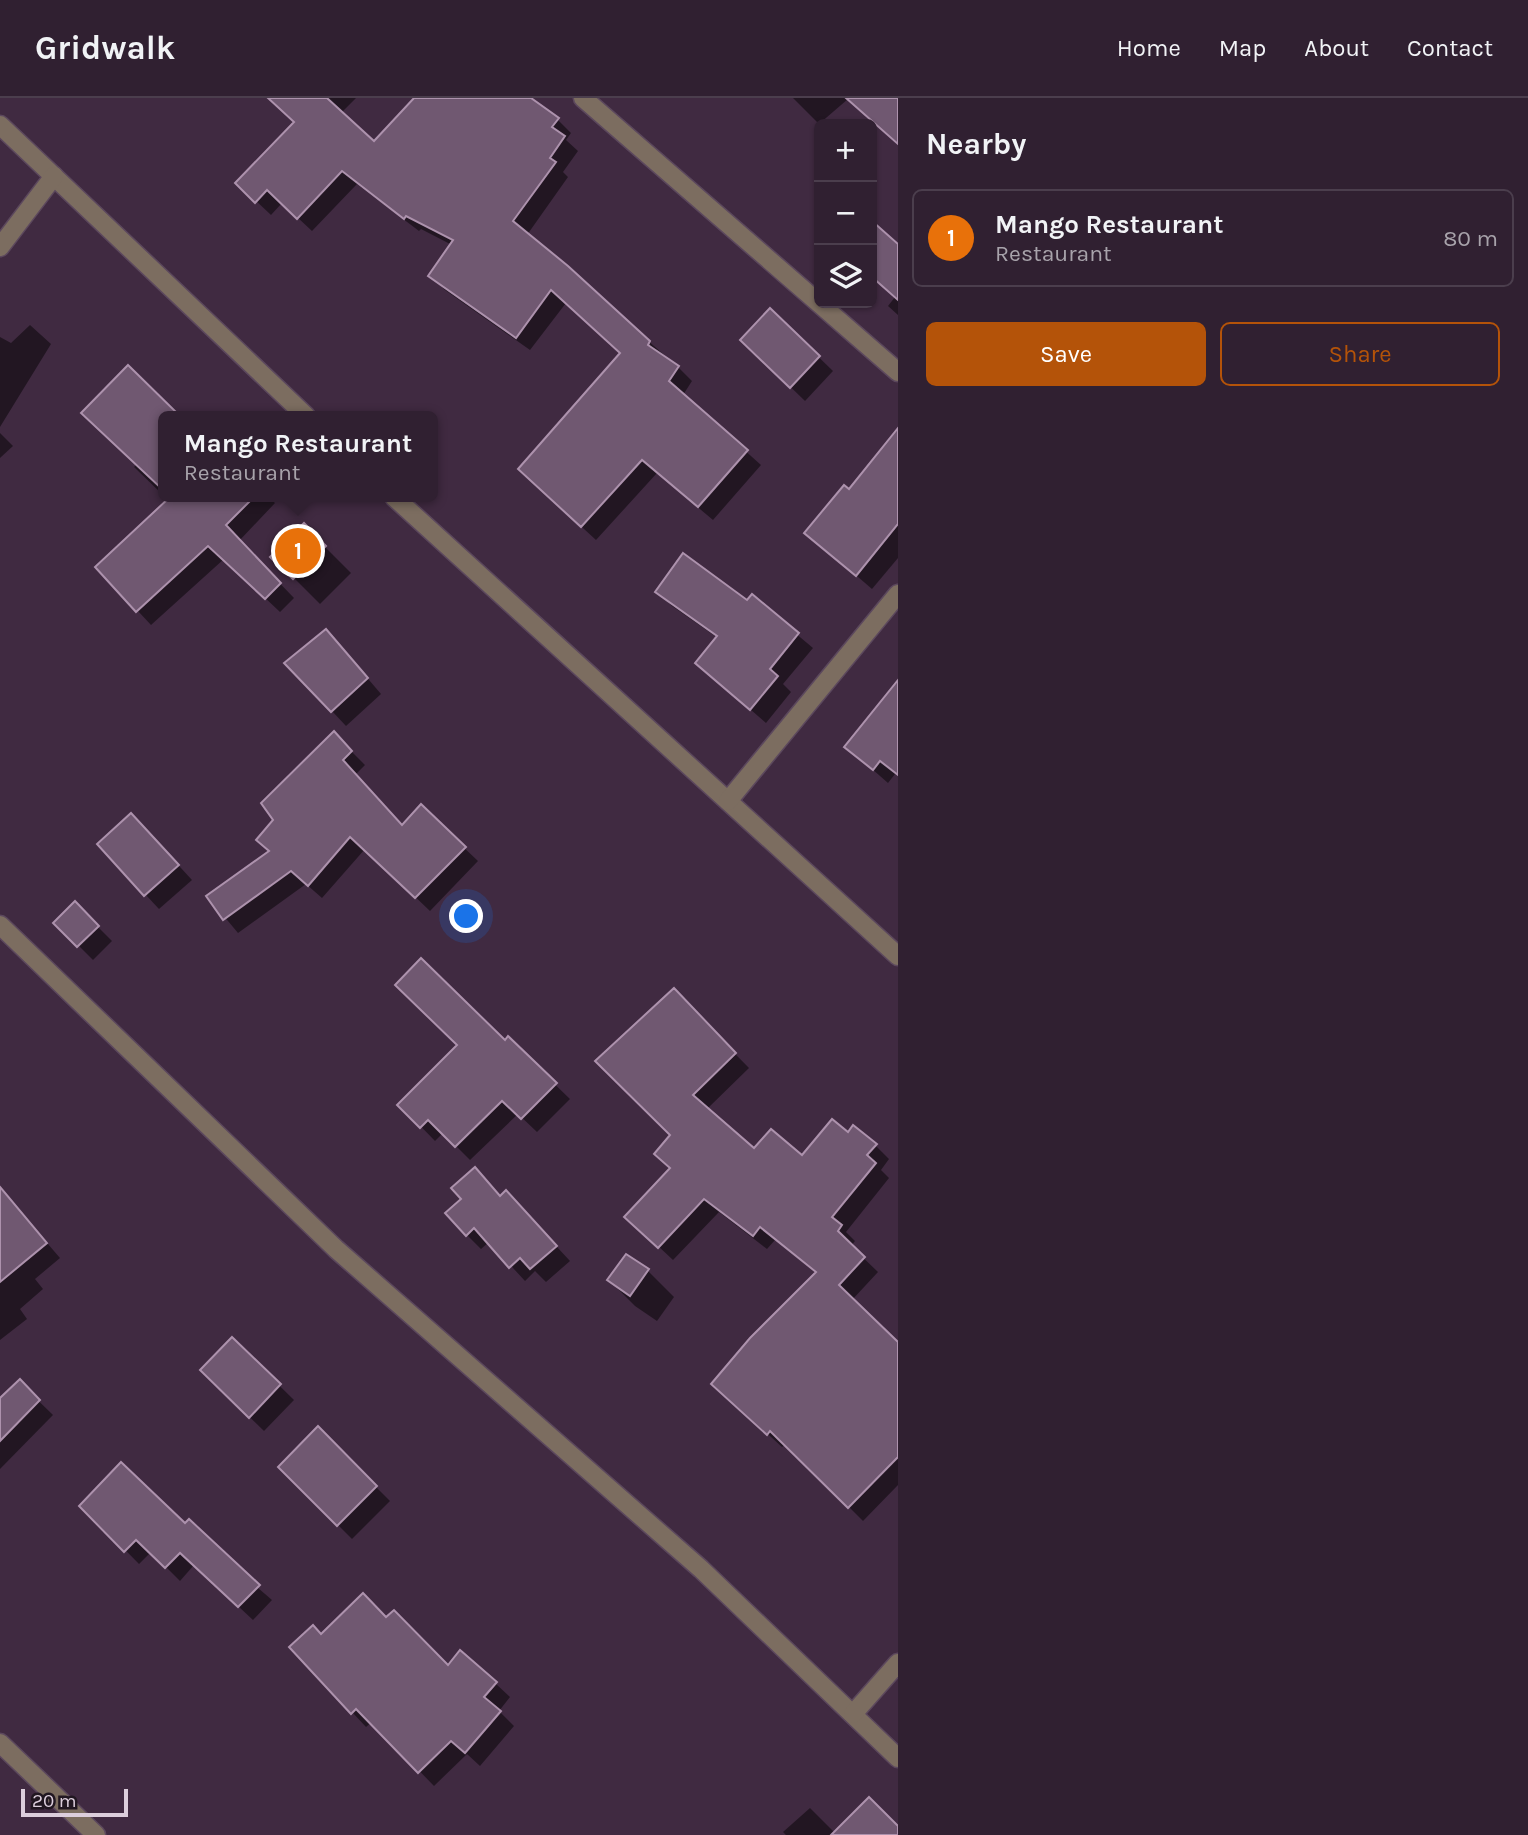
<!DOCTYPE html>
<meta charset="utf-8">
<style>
body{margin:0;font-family:Karla,sans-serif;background:#3c2d3d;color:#f1f3f6}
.controls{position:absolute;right:21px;top:21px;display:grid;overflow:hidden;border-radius:10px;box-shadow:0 2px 5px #0004}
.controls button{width:63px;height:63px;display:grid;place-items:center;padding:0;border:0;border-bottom:2px solid #4b3e4d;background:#302031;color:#f1f3f6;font:35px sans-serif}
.scale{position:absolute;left:21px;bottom:18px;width:107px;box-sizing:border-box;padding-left:7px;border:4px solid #dccedc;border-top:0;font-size:19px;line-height:24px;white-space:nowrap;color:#dccedc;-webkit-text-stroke:5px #211721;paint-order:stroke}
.you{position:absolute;left:467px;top:819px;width:24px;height:24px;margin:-18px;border:5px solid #fff;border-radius:50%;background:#1a73e8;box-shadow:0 0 0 10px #1a73e833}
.badge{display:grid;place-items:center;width:46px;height:46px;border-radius:50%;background:#b45309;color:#fff;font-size:23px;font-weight:700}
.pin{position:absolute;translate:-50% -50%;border:4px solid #fff;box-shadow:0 2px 7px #0006}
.popup{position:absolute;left:158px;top:313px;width:280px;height:91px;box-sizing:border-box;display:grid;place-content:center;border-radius:10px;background:#302031;filter:drop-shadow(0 2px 5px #0005);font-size:23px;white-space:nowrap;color:#a8a3ab}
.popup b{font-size:26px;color:#f1f3f6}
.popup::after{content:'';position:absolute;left:50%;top:100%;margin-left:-14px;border:14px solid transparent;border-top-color:#302031}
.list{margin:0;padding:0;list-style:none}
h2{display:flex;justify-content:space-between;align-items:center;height:91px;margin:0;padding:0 28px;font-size:30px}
h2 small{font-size:23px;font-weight:400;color:#a8a3ab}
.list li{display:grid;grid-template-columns:46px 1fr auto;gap:21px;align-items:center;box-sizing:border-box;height:98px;margin:0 14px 14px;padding:0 14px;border:2px solid #4b3e4d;border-radius:10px}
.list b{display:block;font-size:26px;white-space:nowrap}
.list p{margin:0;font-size:23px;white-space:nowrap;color:#a8a3ab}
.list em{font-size:23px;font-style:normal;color:#a8a3ab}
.actions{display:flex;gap:14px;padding:21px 28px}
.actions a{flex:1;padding:16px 0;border:2px solid #b45309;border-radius:10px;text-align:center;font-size:24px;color:#b45309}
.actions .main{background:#b45309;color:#fff}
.icon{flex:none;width:38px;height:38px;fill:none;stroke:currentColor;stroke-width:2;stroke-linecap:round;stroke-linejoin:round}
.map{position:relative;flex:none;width:898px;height:1737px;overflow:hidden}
header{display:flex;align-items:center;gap:42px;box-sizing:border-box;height:98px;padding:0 35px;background:#302031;border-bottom:2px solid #4b3e4d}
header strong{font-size:33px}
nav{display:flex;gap:38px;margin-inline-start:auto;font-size:24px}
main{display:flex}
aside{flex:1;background:#302031}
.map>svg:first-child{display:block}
</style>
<header>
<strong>Gridwalk</strong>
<nav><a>Home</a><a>Map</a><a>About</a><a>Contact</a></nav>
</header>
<main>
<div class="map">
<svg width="898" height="1737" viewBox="0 0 898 1737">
<rect width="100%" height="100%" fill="#402a41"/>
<g fill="#0007">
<path d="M270,0H356L341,15L374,45L416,0H527L557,21L571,35L566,42L578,53L563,74L568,79L527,137L678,269L692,283L683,297L761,367L713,422L657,375L596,442L534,385L622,256L566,205L530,252L445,192L431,178L452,147L421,131L419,133L357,86L312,133L282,105L271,117L237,85L296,25Z"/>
<path d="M793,0H898V45L848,1L819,26Z"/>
<path d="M872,125L898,148V217L888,208L895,199L872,179Z"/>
<path d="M770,212L833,273L805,303L742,242Z"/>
<path d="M30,227L51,246L0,329V239L11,245Z"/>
<path d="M128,269L179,318H163V397L134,369L137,366Z"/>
<path d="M0,335L13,348L0,360Z"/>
<path d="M898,344V460L872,491L807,435Z"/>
<path d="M165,399H269L275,405L239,443L294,500L280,514L224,461L151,527L97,469L169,402Z"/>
<path d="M304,428L351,475L320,506L273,459Z"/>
<path d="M658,494L748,504L752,499L813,550L783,586L791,594L766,625L697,565L718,540L672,508Z"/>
<path d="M340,548L381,596L346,628L287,565Z"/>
<path d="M898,618V678L895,676L888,685L847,649Z"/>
<path d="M334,636L365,667L355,677L402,729L421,709L478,763L430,813L365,751L322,800L306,786L238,835L208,799L270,754L276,722Z"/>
<path d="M146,732L192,782L159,811L145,796Z"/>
<path d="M75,806L112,843L93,862L56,825Z"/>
<path d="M687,907L749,970L707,1011L754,1053L802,1060L848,1037L875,1047L889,1061L881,1072L889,1080L846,1134L855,1143L851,1148L878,1174L852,1202L898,1245V1387L863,1423L786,1346L782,1349L728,1300L816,1175L775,1142L767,1151L719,1114L673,1162L641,1132L672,1071L673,1037Z"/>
<path d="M508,941L570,1001L537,1034L518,1016L470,1062L443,1035L435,1043L400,1007Z"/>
<path d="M489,1086L501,1099L520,1109L570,1163L546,1184L535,1173L525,1183L489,1144L481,1151L467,1137Z"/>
<path d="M0,1098L17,1110L60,1160L35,1181L43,1191L20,1211L27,1221L0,1242Z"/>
<path d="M648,1173L674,1199L657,1223L635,1208L609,1182Z"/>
<path d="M232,1241L294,1302L264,1333L202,1272Z"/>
<path d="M19,1284L53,1317L0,1371V1303Z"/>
<path d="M318,1331L390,1403L352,1441L280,1369Z"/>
<path d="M82,1408L185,1427L272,1502L253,1522L194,1467L180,1483L151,1454L139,1466Z"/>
<path d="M386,1521L448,1569L495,1585L510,1599L499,1613L514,1628L480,1668L467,1656L434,1688L372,1624L366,1629L352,1614L322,1538Z"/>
<path d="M810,1710L835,1735L898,1731V1737H786L783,1734Z"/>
</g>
<g fill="#705871" stroke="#ad92ad" stroke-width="2">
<path d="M268,0H327L374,43L414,0H531L559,20L552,29L565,38L550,60L556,64L513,123L568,168L650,243L648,247L679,268L669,283L748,352L698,409L642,362L581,429L518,371L620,255L551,192L516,240L428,178L453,142L406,118L404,121L342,73L297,121L267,92L255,105L235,85L294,24Z"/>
<path d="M846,0H898V46Z"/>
<path d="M872,123L898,146V202L872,179Z"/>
<path d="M770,210L820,258L790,290L740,242Z"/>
<path d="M128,267L178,316L163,318V392L81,315Z"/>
<path d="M898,330V426L856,478L804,435L844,387L849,391Z"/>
<path d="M170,399H254L226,427L281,485L265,501L208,448L136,514L95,469Z"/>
<path d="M304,425L326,448L293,481L270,459Z"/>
<path d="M683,455L747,502L752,496L799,535L770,571L778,578L750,612L695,565L717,538L655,494Z"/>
<path d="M326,531L368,580L331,614L284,565Z"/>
<path d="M898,582V677L880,663L873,672L844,649Z"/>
<path d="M334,633L352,653L343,662L402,727L421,706L466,749L415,800L350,739L308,788L291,773L223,822L206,798L269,753L256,742L273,722L261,705Z"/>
<path d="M131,715L179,767L144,798L97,746Z"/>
<path d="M75,803L99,828L77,849L53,825Z"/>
<path d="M421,860L505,942L508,938L557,985L521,1021L502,1003L455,1049L428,1022L420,1030L397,1007L457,947L395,887Z"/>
<path d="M674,890L736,955L693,997L754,1050L771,1031L802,1057L832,1021L848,1034L853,1027L877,1046L867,1057L876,1065L832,1119L842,1127L838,1133L865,1159L839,1187L898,1244V1359L848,1410L770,1333L767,1337L711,1286L750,1240L816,1174L760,1129L753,1138L704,1101L658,1150L624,1119L670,1070L654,1056L670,1037L595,963Z"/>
<path d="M475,1069L500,1098L506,1092L557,1148L530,1171L520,1160L509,1170L474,1130L466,1138L445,1115L461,1101L451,1090Z"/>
<path d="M0,1089L47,1145L0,1184Z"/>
<path d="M626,1156L649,1171L630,1198L607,1182Z"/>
<path d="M232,1239L281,1286L249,1320L200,1272Z"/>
<path d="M20,1281L40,1302L0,1343V1300Z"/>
<path d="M318,1328L377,1388L337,1428L278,1369Z"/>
<path d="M121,1364L185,1425L189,1421L260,1487L238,1509L180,1455L165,1470L136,1442L124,1454L79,1408Z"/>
<path d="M363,1495L386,1519L394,1512L448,1567L460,1552L497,1584L484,1599L501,1613L465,1655L451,1643L418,1675L356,1611L351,1616L289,1549L313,1527L321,1536Z"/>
<path d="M869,1699L898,1728V1737H831Z"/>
</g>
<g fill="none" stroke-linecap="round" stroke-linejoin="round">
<defs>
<g id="minor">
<path d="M583,0L898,274"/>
<path d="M0,27L306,318"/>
<path d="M0,149L54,78"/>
<path d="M394,399L898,858"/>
<path d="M728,703L898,496"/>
<path d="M0,827L336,1151L701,1471L898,1660"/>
<path d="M853,1616L898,1565"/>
<path d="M0,1645L96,1737"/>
</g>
</defs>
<use href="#minor" stroke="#5c485d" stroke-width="21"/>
<use href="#minor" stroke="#7c6d60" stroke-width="18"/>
</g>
</svg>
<div class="controls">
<button>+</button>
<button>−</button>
<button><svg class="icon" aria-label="layers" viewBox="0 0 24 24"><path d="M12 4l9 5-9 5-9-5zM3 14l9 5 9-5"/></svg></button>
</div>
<div class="scale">20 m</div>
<div class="you"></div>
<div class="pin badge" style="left:298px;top:453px;background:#e8710a">1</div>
<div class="popup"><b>Mango Restaurant</b>Restaurant</div>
</div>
<aside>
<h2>Nearby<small></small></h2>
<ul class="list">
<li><span class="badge" style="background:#e8710a">1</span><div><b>Mango Restaurant</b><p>Restaurant</p></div><em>80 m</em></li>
</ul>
<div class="actions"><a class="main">Save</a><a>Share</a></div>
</aside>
</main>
